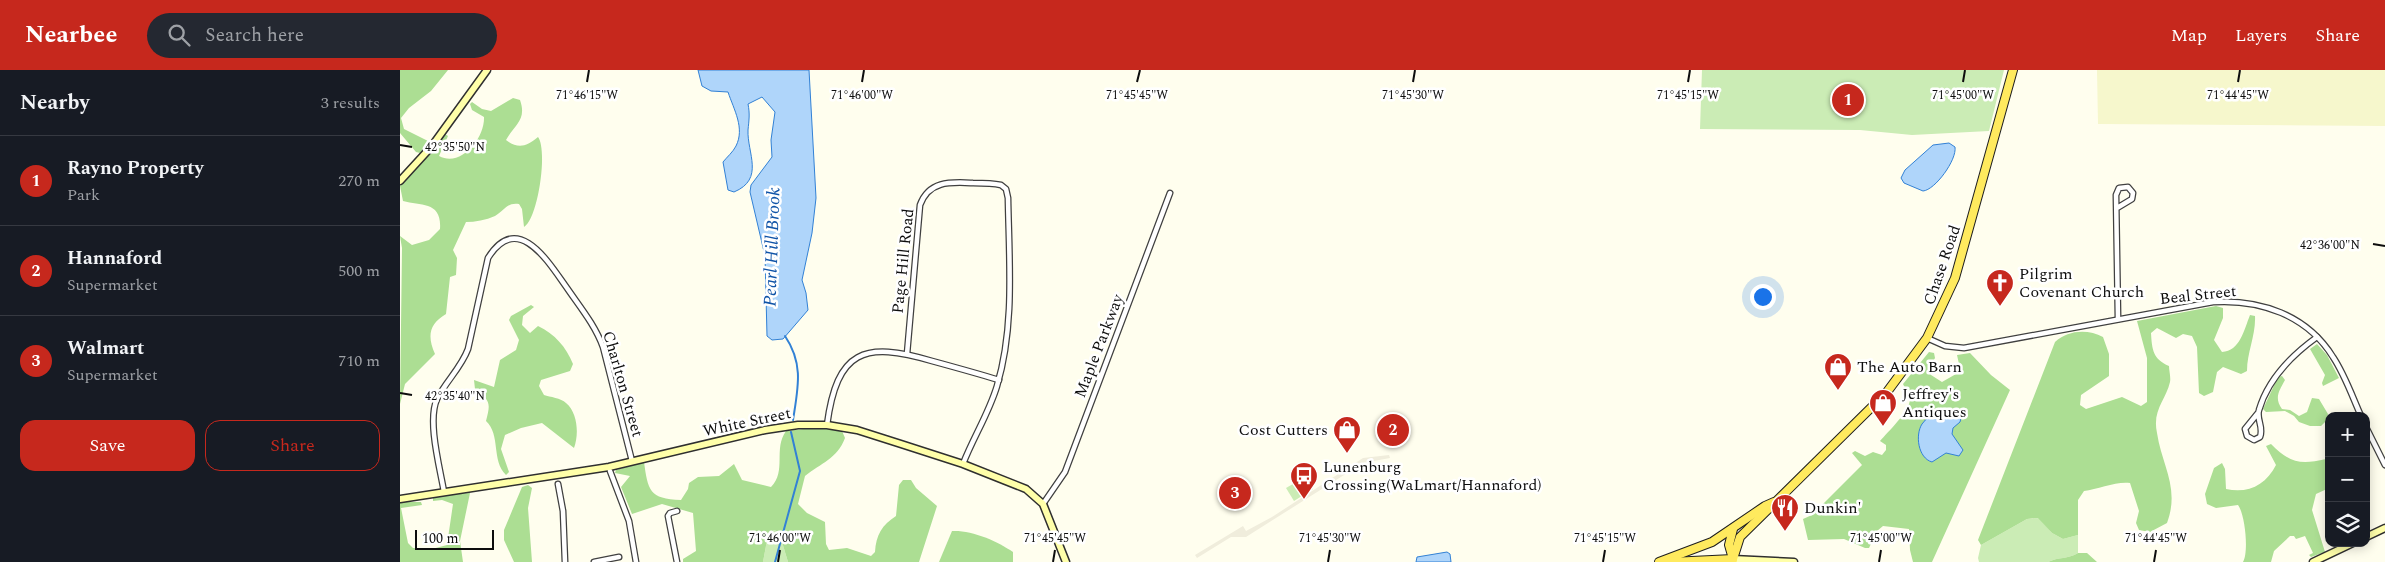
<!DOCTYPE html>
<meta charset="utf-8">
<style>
body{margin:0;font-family:Spectral,serif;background:#242831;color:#f1f3f6}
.controls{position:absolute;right:15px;bottom:15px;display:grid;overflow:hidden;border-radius:10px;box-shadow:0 2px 12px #0003}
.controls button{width:45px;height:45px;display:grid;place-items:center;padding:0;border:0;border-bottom:1px solid #363941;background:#171b24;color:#f1f3f6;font:25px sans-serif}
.scale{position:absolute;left:15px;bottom:12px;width:79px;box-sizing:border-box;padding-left:5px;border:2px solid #0d0d0d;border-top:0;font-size:14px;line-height:18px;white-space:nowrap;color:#0d0d0d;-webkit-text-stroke:4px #fff;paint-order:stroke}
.you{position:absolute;left:1362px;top:226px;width:18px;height:18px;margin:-12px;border:4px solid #fff;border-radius:50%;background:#1a73e8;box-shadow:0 0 0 8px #1a73e833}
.badge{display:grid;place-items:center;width:32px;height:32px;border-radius:50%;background:#c6281d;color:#fff;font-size:16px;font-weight:700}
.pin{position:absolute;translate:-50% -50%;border:2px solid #fff;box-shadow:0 1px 5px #0006}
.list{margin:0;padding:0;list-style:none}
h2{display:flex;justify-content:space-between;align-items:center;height:65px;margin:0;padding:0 20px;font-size:21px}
h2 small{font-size:16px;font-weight:400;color:#9ea1a6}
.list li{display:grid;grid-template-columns:32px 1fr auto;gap:15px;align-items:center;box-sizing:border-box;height:90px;padding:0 20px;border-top:1px solid #363941}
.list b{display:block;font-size:19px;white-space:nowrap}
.list p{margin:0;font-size:16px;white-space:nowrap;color:#9ea1a6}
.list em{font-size:16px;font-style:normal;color:#9ea1a6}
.actions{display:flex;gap:10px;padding:15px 20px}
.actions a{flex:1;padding:11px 0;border:1px solid #c6281d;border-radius:15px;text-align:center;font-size:18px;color:#c6281d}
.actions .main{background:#c6281d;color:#fff}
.icon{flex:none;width:28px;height:28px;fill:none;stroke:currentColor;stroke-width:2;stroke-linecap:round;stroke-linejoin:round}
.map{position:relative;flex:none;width:1985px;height:492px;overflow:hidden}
header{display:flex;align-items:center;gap:30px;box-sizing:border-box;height:70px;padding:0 25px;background:#c6281d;color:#fff}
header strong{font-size:24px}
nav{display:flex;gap:28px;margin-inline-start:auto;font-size:18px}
.search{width:350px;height:45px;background:#242831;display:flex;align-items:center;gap:12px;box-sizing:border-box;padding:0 18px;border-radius:28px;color:#9ea1a6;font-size:19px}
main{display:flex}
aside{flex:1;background:#171b24}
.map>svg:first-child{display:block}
</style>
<header>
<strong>Nearbee</strong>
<div class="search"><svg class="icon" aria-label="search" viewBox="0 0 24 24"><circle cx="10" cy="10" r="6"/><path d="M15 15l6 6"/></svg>Search here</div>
<nav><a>Map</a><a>Layers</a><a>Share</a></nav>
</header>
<main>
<aside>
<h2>Nearby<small>3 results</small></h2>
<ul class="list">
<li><span class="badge">1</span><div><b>Rayno Property</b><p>Park</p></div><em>270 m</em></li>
<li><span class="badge">2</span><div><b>Hannaford</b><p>Supermarket</p></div><em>500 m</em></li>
<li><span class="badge">3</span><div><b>Walmart</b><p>Supermarket</p></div><em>710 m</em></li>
</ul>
<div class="actions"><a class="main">Save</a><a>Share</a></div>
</aside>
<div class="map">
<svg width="1985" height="492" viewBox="0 0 1985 492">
<rect width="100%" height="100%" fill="#fffeee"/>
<path fill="#f6f7cc" d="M1697,0H1985V56L1698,54Z"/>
<g fill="#cbecb5">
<path d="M1302,0H1604L1589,61L1512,65L1460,60L1300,59Z"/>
<path d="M905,407L913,419L894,431L886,418Z"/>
<path d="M1639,448L1652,463L1663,469L1678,465V483C1668,489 1658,487 1648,492H1579L1578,488L1581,475L1627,449Z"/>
<path d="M374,460L379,462L388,492H363L368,465Z"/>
</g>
<g fill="#acde93">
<path d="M0,0H48L31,21L9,38L1,48L4,59L28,71L26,78L20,83L16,82L0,63Z"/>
<path d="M113,28L120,30C127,50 115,54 106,70C118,79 126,77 138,67C148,80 138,149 124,157L122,139L119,134C107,132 104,141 95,146C86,150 75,152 66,152L53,180L57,188L56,205L50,207L46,244C29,254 27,266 35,284L5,314L0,334L2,178L0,166L12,175L29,170L40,159C42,131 21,136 3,131L0,116L45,64L48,66L39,86C61,98 85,68 84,47L72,40L70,34L72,32L82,39L91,41Z"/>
<path d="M131,235L134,237L123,246L122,255L130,263L138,256C155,264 166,277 173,294L170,301L141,310L139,316L144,325C150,327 161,328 166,333C178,343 179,365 174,378L142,353L121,358L105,365L101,379L109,402L106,405C91,390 101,365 86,351C91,332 90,331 75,319L74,310L94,317L100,290L116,280L119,270L109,250L111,246Z"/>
<path d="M1816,236L1823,238V248L1814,270L1822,282C1840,281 1844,260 1850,245L1855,246C1856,265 1847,282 1847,301L1841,304L1823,297L1817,302L1813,322L1804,326L1799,323L1797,277L1792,266L1783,264L1776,268L1757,258L1751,263C1752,280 1753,289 1769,296C1769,301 1771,307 1770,312C1766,330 1752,340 1757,363C1762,396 1780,418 1767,453L1750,462L1739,460L1736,453L1739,441L1730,413C1717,411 1698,419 1684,421L1678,430V465L1663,469L1652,463L1638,448L1627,449L1581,475L1578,470L1655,272C1668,260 1688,259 1703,267L1709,284V306L1681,325L1680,335L1686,339L1722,327L1741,336L1747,332V288L1737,251Z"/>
<path d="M1917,274L1927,285L1939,308L1923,316L1922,313L1925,305L1910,279Z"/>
<path d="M1529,282L1534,283L1535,288L1528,300L1531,305L1542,312L1556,304L1559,294L1557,285L1570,283L1591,305L1610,320L1532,492H1513L1510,480L1509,459L1483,456L1477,461L1469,478H1465L1444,469L1408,470L1403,449L1412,445L1462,395L1452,383L1455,381L1465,386L1473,382L1482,385L1486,380V375L1480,371C1488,362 1511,340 1510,328C1510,323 1505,319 1503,314Z"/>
<path d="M1882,306L1885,310C1879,321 1874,328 1882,339L1890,340L1899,346L1907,342L1912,328L1919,329L1928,344L1926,351L1921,356H1910L1899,352L1894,346L1885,341L1866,342L1863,339L1878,307Z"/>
<path d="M421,357L442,361L445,368C437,389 421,393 405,406L398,434L407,443L425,452L426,474L429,480L447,478L471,486L475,482C476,465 482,455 496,446L499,415L503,410H511L516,418L537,436L519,492H388L379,462L374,460L368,465L363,492H283V489L296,481L293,443L262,434L232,444L221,417L230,406L215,403L216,400L244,392C248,420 249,429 281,430L288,419L289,413L298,407L319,406L334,394L342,410L371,417C387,401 373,379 386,361Z"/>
<path d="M1871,374C1890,393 1900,395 1926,389L1929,383V418L1916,424L1912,440L1925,482L1911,487L1909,485L1913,483L1905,466L1896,469L1894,466H1890L1874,481L1871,492H1843C1849,482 1845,444 1838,435L1816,438L1807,434L1805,424L1814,398L1822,393L1825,399L1826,419C1848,424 1866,415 1876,395L1866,376Z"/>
<path d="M128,415L132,418L128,438L132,492H114L104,470V460L122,417Z"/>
<path d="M70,423L60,471L63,492H0V432H21L22,435L1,438L8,473L13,478L32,479L47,475L53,434L42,430L33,431V425Z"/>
<path d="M552,461C572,460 597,471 613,482V492H539Z"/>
<path d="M1678,483H1687L1697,492H1648C1658,487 1668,489 1678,483Z"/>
</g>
<path fill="#f0eddc" d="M989,385L990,388L963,393L846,467H831L797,488L795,485L843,456L846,461L872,447L963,388Z"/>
<g fill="#afd5fa" stroke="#3281d5">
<path d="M298,0H409L416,128L412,163L402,210L406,223L408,240L383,269L372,270L367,266L365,186L350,122L351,115L372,87L371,70L375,42L362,27L348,34C350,44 349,50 348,60C347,83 365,109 334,122L328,120L323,92C327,87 333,82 336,76C345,58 334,40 328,22L311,21L302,16Z"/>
<path d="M1549,73L1555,77C1557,90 1535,120 1523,121L1504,113L1501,108L1505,100L1533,75Z"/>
<path d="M1538,341L1550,342L1561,348L1560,352L1553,358L1552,364L1563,380L1559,386L1546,383L1532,392C1518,388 1515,365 1522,354C1526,348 1533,344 1538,341Z"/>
<path d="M1047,482L1050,484L1051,492H1016L1017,487Z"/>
</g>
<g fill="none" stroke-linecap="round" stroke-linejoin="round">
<g stroke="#3281d5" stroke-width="2">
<path d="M385,266C404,294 398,318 393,350"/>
<path d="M375,492L400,401L391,362"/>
</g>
<defs>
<g id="street">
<path d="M1717,138L1732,129L1733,123L1728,117L1719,118L1716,125L1718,249"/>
<path d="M1527,268L1545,276L1564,278L1813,232C1860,229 1907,245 1933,287C1945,305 1952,326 1961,346"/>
<path d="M507,284L520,135C529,110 551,112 573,113C583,113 592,113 601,115L606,119L608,128C609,190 615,256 597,316C589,343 573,368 563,394"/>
<path d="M1858,343L1845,359L1847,366L1854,370L1860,367C1864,357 1856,349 1859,340C1868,309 1892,285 1917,267"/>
<path d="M427,355C437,280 464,271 532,291C554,297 576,303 599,310"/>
<path d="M1966,357L1985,395"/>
<path d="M210,401L229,451L236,492"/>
<path d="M158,414L163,441L165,492"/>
<path d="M44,422C40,398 27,351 37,329C46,311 61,298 68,279L88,188C118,140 149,193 167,218C180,237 195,255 203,277L232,391"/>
<path d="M643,434L665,402L770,123"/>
<path d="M277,441L270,443L268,446L277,492"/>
<path d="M194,492L219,487"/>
</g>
<g id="secondary">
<path d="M0,111L32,76L87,0"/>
<path d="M0,429L209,397L365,360L398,355H427L457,360L501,374L563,394L626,419L643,434L666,492"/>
<path d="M1966,467L1985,458"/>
<path d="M1333,489L1394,492"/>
<path d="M1913,492L1953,473"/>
</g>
<g id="primary">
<path d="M1333,459L1329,475L1333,489"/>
<path d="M1333,489L1340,467L1487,322L1527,268L1555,208L1613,0"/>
<path d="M1259,492L1312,472L1365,436L1374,432"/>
<path d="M1271,492L1333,489"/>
</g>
</defs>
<use href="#street" stroke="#404040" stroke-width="7"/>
<use href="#secondary" stroke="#2f2f2f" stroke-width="9"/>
<use href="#primary" stroke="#1e1e1e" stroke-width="10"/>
<use href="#street" stroke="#fff" stroke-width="4.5"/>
<use href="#secondary" stroke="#ffffa9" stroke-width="6"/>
<use href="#primary" stroke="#ffea5e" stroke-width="8"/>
</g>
<path fill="none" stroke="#0d0d0d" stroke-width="2" d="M187,12L189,0M462,12L464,0M737,12L740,0M1013,12L1015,0M1288,12L1290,0M1563,12L1565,0M1838,12L1840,0M0,75L12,77M1973,174L1985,176M0,323L12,325M378,492L380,480M653,492L655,480M928,492L930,480M1203,492L1205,480M1479,492L1481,480M1754,492L1756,480"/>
<defs>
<symbol id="church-pin" viewBox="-11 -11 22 30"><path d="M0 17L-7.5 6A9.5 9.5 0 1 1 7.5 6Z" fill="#c6281d" stroke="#fff"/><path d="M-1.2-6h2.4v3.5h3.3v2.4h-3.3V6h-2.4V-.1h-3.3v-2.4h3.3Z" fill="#fff"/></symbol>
<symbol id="shop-pin" viewBox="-11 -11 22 30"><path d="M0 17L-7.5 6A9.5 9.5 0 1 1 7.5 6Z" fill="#c6281d" stroke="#fff"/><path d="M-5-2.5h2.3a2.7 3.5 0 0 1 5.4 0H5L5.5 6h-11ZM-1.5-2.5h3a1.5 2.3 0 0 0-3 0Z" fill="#fff"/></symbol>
<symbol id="bus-pin" viewBox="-11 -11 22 30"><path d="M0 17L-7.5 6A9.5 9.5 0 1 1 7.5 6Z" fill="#c6281d" stroke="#fff"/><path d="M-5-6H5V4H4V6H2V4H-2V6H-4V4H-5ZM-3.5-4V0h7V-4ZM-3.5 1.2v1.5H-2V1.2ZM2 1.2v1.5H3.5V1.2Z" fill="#fff"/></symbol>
<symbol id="restaurant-pin" viewBox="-11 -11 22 30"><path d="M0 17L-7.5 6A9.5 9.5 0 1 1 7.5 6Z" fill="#c6281d" stroke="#fff"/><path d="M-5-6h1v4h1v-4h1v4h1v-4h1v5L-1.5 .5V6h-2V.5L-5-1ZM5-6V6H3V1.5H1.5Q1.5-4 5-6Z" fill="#fff"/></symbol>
</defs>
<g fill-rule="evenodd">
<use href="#church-pin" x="1584" y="197" width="32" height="43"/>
<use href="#shop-pin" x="1422" y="281" width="32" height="43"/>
<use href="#shop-pin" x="1467" y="317" width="32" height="43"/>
<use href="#shop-pin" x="931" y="344" width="32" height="43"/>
<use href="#bus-pin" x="888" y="390" width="32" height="43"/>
<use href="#restaurant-pin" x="1369" y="422" width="32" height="43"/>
</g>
<g text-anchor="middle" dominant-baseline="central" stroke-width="5" stroke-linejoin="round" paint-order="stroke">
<g font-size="16" fill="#0d0d0d" stroke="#fff">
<text transform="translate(503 191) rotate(-84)">Page Hill Road</text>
<text transform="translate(1542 195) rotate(-71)">Chase Road</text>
<text transform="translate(1798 225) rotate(-6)">Beal Street</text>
<text transform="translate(699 276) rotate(-69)">Maple Parkway</text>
<text transform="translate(223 314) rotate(74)">Charlton Street</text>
<text transform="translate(347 352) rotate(-12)">White Street</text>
</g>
<g font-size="16" fill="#0d0d0d" stroke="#fff" text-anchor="start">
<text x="1619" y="204">Pilgrim<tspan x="1619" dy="18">Covenant Church</tspan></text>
<text x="1457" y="297">The Auto Barn</text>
<text x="1502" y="324">Jeffrey's<tspan x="1502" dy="18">Antiques</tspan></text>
<text x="928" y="360" text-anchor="end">Cost Cutters</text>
<text x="923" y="397">Lunenburg<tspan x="923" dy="18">Crossing(WaLmart/Hannaford)</tspan></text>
<text x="1404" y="438">Dunkin'</text>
</g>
<g font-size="18" font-style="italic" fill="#0f53a7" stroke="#fff">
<text transform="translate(372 177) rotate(-88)">Pearl Hill Brook</text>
</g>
</g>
<g font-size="12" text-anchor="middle" fill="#0d0d0d" stroke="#fff" stroke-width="5" stroke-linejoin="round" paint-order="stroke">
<text x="737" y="29">71°45'45"W</text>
<text x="1288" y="29">71°45'15"W</text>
<text x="187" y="29">71°46'15"W</text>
<text x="462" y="29">71°46'00"W</text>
<text x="1013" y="29">71°45'30"W</text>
<text x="1563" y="29">71°45'00"W</text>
<text x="1838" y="29">71°44'45"W</text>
<text x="55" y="81">42°35'50"N</text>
<text x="1930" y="179">42°36'00"N</text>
<text x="55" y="330">42°35'40"N</text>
<text x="380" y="472">71°46'00"W</text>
<text x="655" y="472">71°45'45"W</text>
<text x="930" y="472">71°45'30"W</text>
<text x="1205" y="472">71°45'15"W</text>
<text x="1481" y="472">71°45'00"W</text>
<text x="1756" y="472">71°44'45"W</text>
</g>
</svg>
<div class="controls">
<button>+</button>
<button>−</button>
<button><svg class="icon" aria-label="layers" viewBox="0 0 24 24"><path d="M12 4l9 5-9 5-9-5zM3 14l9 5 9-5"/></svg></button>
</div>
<div class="scale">100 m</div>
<div class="you"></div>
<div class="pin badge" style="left:1448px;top:30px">1</div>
<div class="pin badge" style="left:993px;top:360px">2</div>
<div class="pin badge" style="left:835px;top:423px">3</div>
</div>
</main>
